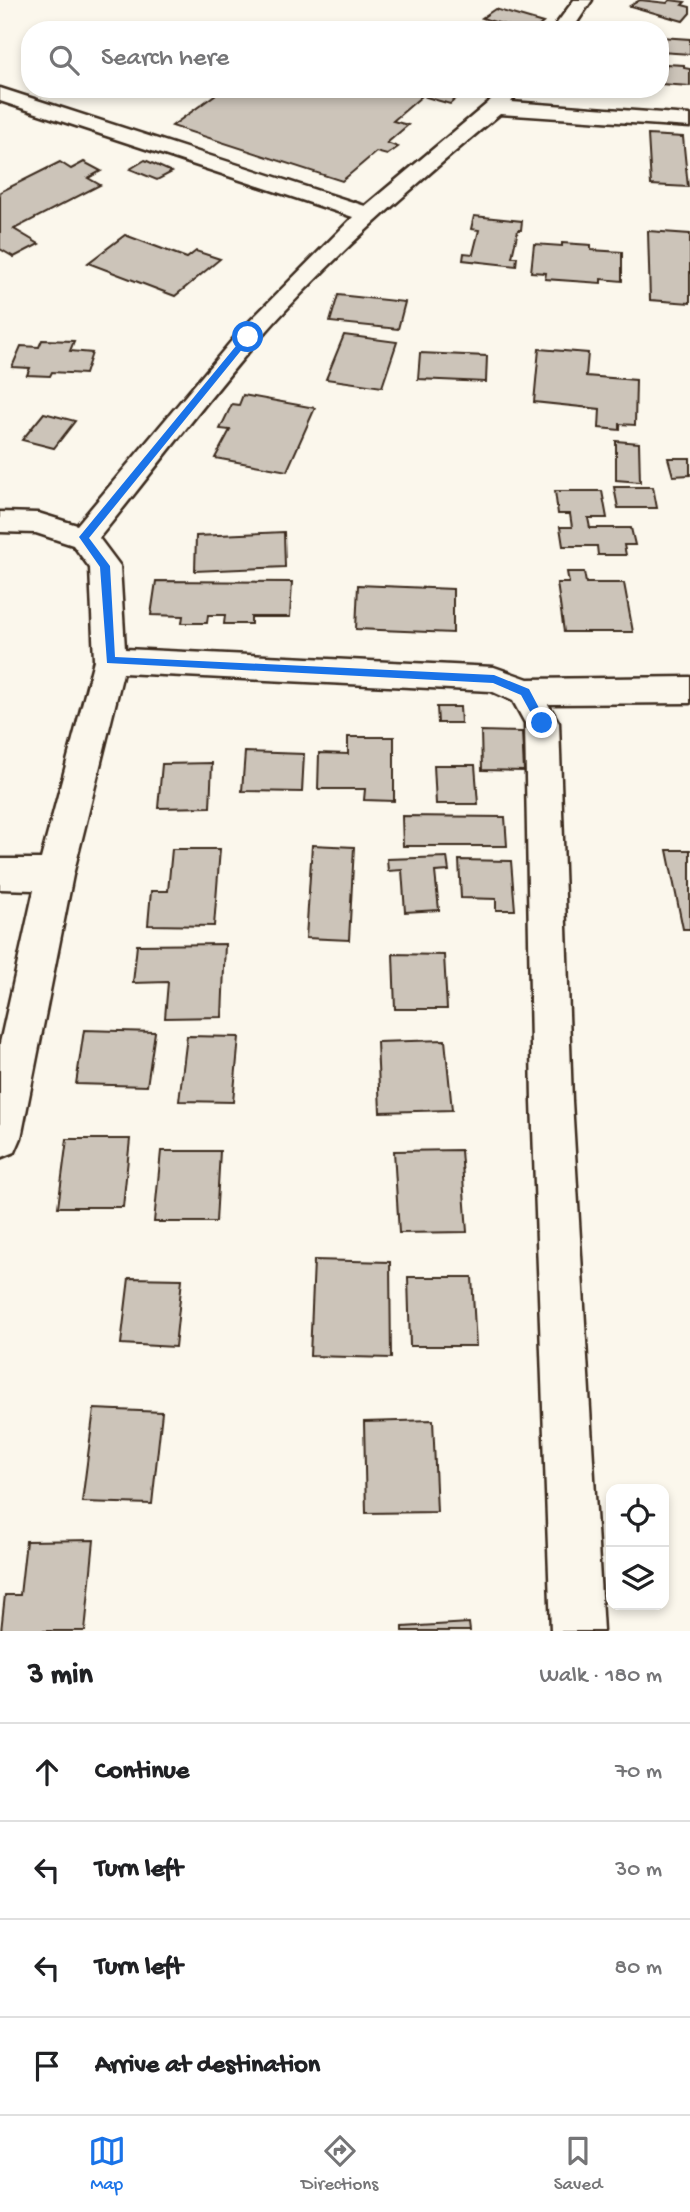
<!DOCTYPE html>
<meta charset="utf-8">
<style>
body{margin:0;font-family:"Gochi Hand",sans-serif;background:#f6f6f6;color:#202124}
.controls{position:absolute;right:21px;bottom:21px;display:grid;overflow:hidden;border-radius:14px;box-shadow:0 4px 10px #0003}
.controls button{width:63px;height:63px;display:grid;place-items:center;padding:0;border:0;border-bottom:2px solid #e0e0e0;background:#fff;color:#202124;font:35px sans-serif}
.stop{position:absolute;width:21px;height:21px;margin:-16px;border:5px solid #1a73e8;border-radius:50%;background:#fff}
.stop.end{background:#1a73e8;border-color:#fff;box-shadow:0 2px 7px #0008}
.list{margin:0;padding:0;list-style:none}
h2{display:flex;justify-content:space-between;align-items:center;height:91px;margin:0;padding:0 28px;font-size:30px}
h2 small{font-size:23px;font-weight:400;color:#757577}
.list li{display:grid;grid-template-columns:46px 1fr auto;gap:21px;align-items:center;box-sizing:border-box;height:98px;padding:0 28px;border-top:2px solid #e0e0e0}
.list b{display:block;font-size:26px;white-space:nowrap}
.list em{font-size:23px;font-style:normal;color:#757577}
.icon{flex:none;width:38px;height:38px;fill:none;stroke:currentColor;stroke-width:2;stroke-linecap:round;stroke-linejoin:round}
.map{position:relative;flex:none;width:690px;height:1631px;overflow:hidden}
.search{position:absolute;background:#fff;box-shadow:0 4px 10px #0003;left:21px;right:21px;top:21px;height:77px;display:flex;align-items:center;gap:18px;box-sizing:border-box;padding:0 24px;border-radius:28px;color:#757577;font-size:26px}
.sheet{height:483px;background:#fff}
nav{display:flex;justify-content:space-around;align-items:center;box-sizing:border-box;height:98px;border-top:2px solid #e0e0e0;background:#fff;font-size:19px;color:#757577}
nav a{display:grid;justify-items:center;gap:4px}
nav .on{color:#1a73e8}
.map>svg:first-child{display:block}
</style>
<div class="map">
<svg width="690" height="1631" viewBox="0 0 690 1631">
<rect width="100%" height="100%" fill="#fbf7ec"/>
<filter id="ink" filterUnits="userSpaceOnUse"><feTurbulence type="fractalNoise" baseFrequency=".0143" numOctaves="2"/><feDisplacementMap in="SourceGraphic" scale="14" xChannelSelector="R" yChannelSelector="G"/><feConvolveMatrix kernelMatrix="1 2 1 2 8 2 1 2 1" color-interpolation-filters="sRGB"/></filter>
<g filter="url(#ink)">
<g fill="#ccc4b9" stroke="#3b2a1e" stroke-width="2">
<path d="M640,0L667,3L670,0L685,2L682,5L690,7V13L683,21L630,6Z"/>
<path d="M495,9L543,23L534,30H521L482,18Z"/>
<path d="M660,37L690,39V54L660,52Z"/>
<path d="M666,64L684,65V68L690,69V86L660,84V67H666Z"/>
<path d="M223,89H399L422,96L393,121L408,125L387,143L398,147L387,155L376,152L342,181L172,126Z"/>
<path d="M435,89H467L450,104L426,97Z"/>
<path d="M648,135L683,137L688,187L651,185Z"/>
<path d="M145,160L172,172L157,180L130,169Z"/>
<path d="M60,162L71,169L84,162L101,171L88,178L100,185L14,229L39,244L14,257L0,249V192Z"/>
<path d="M474,216L522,221L521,230H518L512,257H517L516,266L463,260L464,253L473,254L479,230L471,229Z"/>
<path d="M648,231L690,234V303L650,300Z"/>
<path d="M125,235L187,258L196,251L220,259L175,296L88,263Z"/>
<path d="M562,243L591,245V250L622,252V281L601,279V283L545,279L546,273L531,272L534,244L562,246Z"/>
<path d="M338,295L405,302L398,329L330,322Z"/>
<path d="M344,335L397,342L382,387L326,379Z"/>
<path d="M42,340L74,341L70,351L92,353L85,374L52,372L50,376L27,375L30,368L12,367L21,346L39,347Z"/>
<path d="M539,349L588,353L586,376L636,380L635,425L620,424V430L599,428L600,409L534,402Z"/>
<path d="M420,353L487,356L486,382L418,379Z"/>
<path d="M243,395L315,408L287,471L215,458L230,430L220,429L232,404L239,405Z"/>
<path d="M44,413L75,421L54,448L22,440Z"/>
<path d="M616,441L639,443L640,482L616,480Z"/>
<path d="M668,458H690V475L673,476Z"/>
<path d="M614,487H653L657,508H618Z"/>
<path d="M555,491H602L607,518H588L590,528H631L635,545H624L626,555H598L597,546H563L560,527H572L570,514H558Z"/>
<path d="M284,532L285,567L195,571L196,536Z"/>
<path d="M567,572H584L586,583H624L633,632H564L557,583H569Z"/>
<path d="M156,581L292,582L290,617H251V624H224L225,615H208L207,623H182L183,616L151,615Z"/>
<path d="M358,585L453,589V633L356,629Z"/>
<path d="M437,707H460L461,723H438Z"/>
<path d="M481,731L522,732L524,771L482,770Z"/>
<path d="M348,737H394V801L364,800L365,789H318L319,753L348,754Z"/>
<path d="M245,752L304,754L302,792L242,791Z"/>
<path d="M212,763L210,807L158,808L162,764Z"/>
<path d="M434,765H475L478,804H436Z"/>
<path d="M402,816L505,817L507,846H403Z"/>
<path d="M312,845L354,847L349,940L306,938Z"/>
<path d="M172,849H220L214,926L148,925L151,891H168Z"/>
<path d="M667,850H690V929H683Z"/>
<path d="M447,857L449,871L435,872L439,910L405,912L402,870L388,871L387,859Z"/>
<path d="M459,860L511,861L515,910H496V899L461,898Z"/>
<path d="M225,944L222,1017L165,1018L168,982L133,983L137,945Z"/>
<path d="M393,954L444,955L447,1009H395Z"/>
<path d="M84,1030L155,1032L147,1086L76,1084Z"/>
<path d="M187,1036L239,1037L233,1102L179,1101Z"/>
<path d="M445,1040L452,1110L380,1112L377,1042Z"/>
<path d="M67,1139H130L123,1207H58Z"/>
<path d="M461,1150L467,1232L399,1233L394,1151Z"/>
<path d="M161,1151H220L216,1222H154Z"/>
<path d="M314,1260L390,1262L391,1358L310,1356Z"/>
<path d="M408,1277H472L476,1346H410Z"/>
<path d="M129,1278L182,1279L175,1347L121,1344Z"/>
<path d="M94,1409L162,1412L152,1504L82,1502Z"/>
<path d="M433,1420L437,1512L366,1513L364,1422Z"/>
<path d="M94,1540L85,1631H1L5,1595H20L26,1541Z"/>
<path d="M469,1623L470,1631H403V1627Z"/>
</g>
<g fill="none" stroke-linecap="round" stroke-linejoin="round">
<defs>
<g id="street">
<path d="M574,0H592L572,30H552Z"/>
<path d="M0,88L365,206L488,103L500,89H521L511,102L690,115V127L500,114C414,185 329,259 256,343C202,406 152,473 99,538L120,566L125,649L494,667L528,679L690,677V703L548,704L559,723L572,1101L603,1631H551L532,1101L525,723L513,701L491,691L123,673L73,875L21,1138L15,1152L0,1158V1043L34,890L0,889V859H41L94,660L90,568L73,545L36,533L0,532V512L38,513L77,525L239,332L353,217L0,101Z"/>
</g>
</defs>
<use href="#street" stroke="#3b2a1e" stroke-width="5"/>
<use href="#street" fill="#fbf7ec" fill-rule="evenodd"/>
</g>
</g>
<path fill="#1a73e8" d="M245,335L252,337L89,538L110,566L115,657L494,675L529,689L547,723L545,726H538L521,695L493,683L107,663L100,567L79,537Z"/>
</svg>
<div class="controls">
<button><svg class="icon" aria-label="locate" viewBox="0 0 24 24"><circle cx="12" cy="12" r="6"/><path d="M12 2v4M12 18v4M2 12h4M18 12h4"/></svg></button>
<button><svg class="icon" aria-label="layers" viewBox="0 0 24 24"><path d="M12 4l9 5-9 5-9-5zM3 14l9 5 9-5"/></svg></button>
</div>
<div class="stop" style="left:248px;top:337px"></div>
<div class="stop end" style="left:542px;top:723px"></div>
<div class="search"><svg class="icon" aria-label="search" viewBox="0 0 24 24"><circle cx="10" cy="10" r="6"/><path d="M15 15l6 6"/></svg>Search here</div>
</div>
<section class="sheet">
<h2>3 min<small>Walk · 180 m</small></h2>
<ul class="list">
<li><svg class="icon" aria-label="ahead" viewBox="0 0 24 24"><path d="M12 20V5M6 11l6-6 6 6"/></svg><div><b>Continue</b></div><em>70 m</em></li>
<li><svg class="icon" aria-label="left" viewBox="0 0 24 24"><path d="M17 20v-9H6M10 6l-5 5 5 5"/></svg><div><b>Turn left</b></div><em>30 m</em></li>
<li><svg class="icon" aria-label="left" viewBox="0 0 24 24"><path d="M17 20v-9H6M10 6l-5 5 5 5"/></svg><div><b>Turn left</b></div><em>80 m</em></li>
<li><svg class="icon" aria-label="arrive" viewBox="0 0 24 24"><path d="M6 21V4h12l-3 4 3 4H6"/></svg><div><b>Arrive at destination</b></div></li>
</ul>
</section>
<nav>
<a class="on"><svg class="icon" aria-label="map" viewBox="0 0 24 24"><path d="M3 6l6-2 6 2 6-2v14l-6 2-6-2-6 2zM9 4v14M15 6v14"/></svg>Map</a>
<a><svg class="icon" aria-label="directions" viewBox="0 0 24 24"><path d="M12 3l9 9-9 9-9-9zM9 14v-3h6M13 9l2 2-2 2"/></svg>Directions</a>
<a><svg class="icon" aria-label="saved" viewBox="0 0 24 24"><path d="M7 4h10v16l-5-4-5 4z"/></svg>Saved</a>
</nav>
